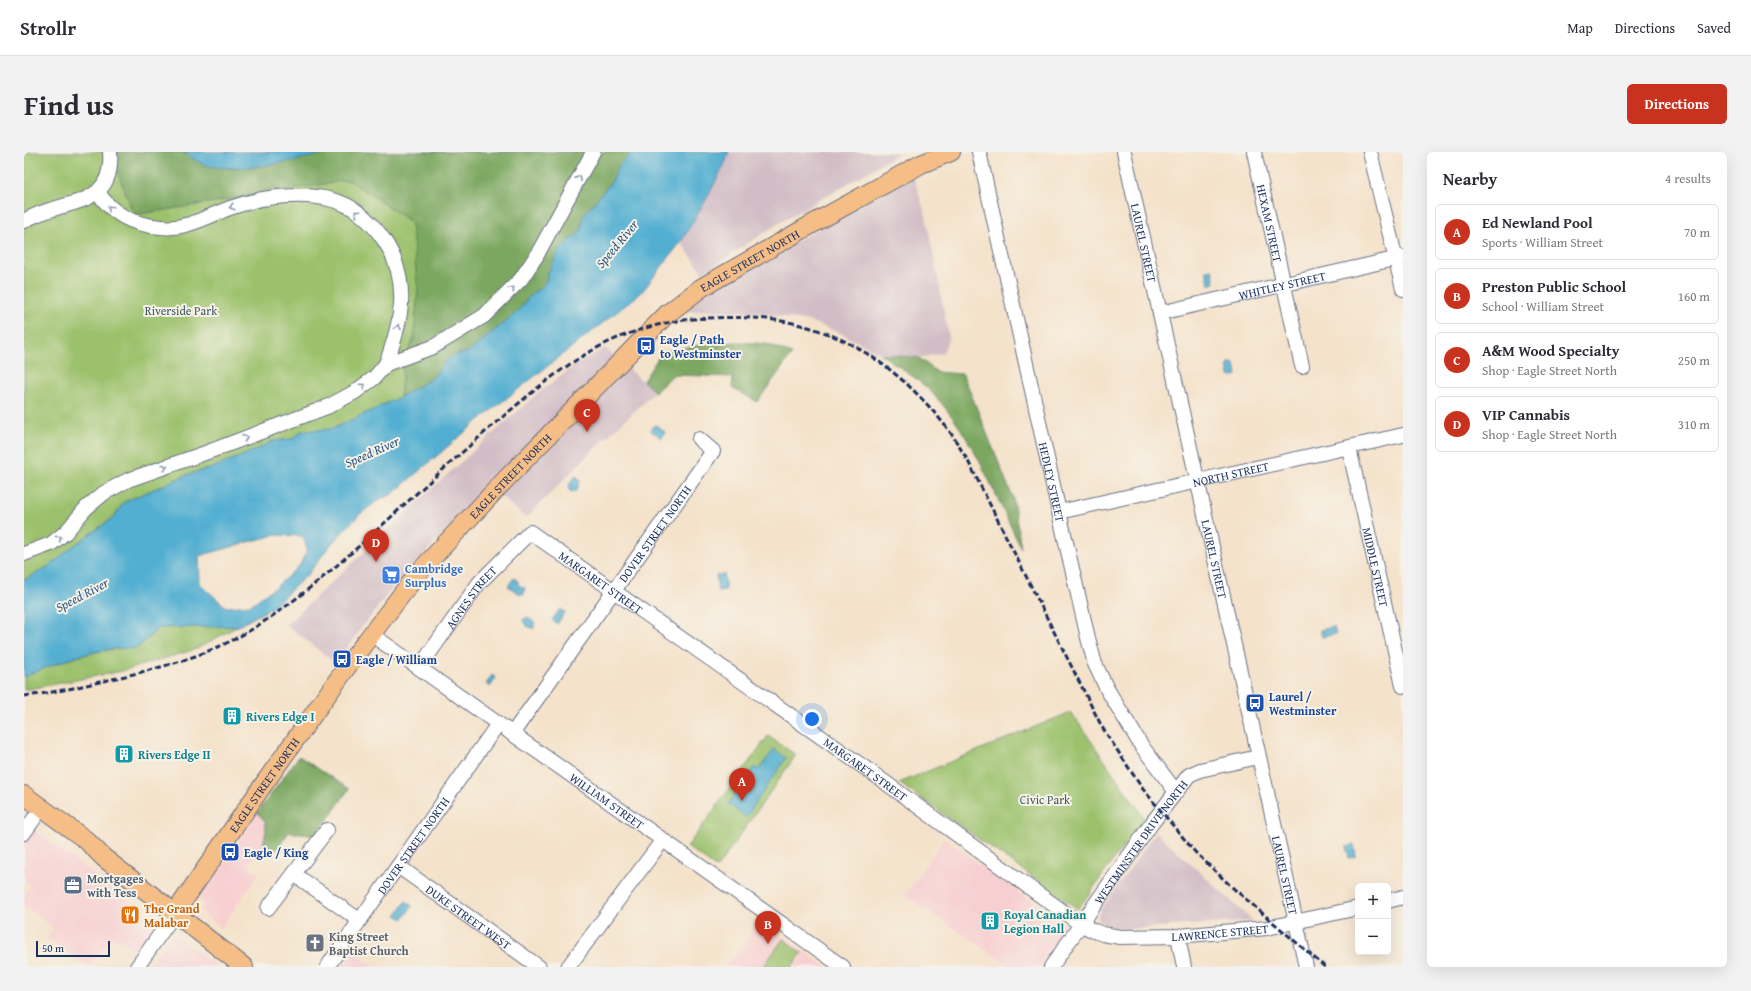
<!DOCTYPE html>
<meta charset="utf-8">
<style>
body{margin:0;font-family:"Gentium Book Plus",serif;background:#f2f2f3;color:#2b2b33}
.controls{position:absolute;right:12px;bottom:12px;display:grid;overflow:hidden;border-radius:6px;box-shadow:0 4px 16px #0002}
.controls button{width:36px;height:36px;display:grid;place-items:center;padding:0;border:0;border-bottom:1px solid #e1e1e2;background:#fff;color:#2b2b33;font:20px sans-serif}
.scale{position:absolute;left:12px;bottom:10px;width:74px;box-sizing:border-box;padding-left:4px;border:2px solid #1b2f5e;border-top:0;font-size:11px;line-height:14px;white-space:nowrap;color:#1b2f5e;-webkit-text-stroke:3px #f7f3e8;paint-order:stroke}
.you{position:absolute;left:788px;top:567px;width:14px;height:14px;margin:-10px;border:3px solid #fff;border-radius:50%;background:#1a73e8;box-shadow:0 0 0 6px #1a73e833}
.badge{display:grid;place-items:center;width:26px;height:26px;border-radius:50%;background:#c8321e;color:#fff;font-size:13px;font-weight:700}
.pin{position:absolute;translate:-50% -33px;filter:drop-shadow(0 1px 2px #0008)}
.pin::after{content:'';position:absolute;top:21px;width:14px;height:12px;background:inherit;clip-path:polygon(0 0,100% 0,50% 100%)}
.list{margin:0;padding:0;list-style:none}
h2{display:flex;justify-content:space-between;align-items:center;height:52px;margin:0;padding:0 16px;font-size:17px}
h2 small{font-size:13px;font-weight:400;color:#7c7c81}
.list li{display:grid;grid-template-columns:26px 1fr auto;gap:12px;align-items:center;box-sizing:border-box;height:56px;margin:0 8px 8px;padding:0 8px;border:1px solid #e1e1e2;border-radius:6px}
.list b{display:block;font-size:15px;white-space:nowrap}
.list p{margin:0;font-size:13px;white-space:nowrap;color:#7c7c81}
.list em{font-size:13px;font-style:normal;color:#7c7c81}
.map{position:relative;flex:none;width:1379px;height:815px;overflow:hidden;border-radius:6px}
header{display:flex;align-items:center;gap:24px;box-sizing:border-box;height:56px;padding:0 20px;background:#fff;border-bottom:1px solid #e1e1e2}
header strong{font-size:19px}
nav{display:flex;gap:22px;margin-inline-start:auto;font-size:14px}
.intro{display:flex;align-items:center;justify-content:space-between;box-sizing:border-box;height:96px;padding:0 24px}
h1{margin:0;font-size:28px}
.button{padding:10px 18px;border-radius:6px;background:#c8321e;color:#fff;font-size:14px;font-weight:700}
main{display:flex;gap:24px;padding:0 24px}
aside{flex:1;background:#fff;border-radius:6px;box-shadow:0 4px 16px #0002}
.map>svg:first-child{display:block}
</style>
<header>
<strong>Strollr</strong>
<nav><a>Map</a><a>Directions</a><a>Saved</a></nav>
</header>
<div class="intro"><h1>Find us</h1><a class="button">Directions</a></div>
<main>
<div class="map">
<svg width="1379" height="815" viewBox="0 0 1379 815">
<rect width="100%" height="100%" fill="#f7f3e8"/>
<filter id="ink" filterUnits="userSpaceOnUse"><feTurbulence type="fractalNoise" baseFrequency=".025" numOctaves="2"/><feDisplacementMap in="SourceGraphic" scale="8" xChannelSelector="R" yChannelSelector="G"/><feConvolveMatrix kernelMatrix="1 2 1 2 8 2 1 2 1" color-interpolation-filters="sRGB"/></filter>
<filter id="wash" filterUnits="userSpaceOnUse"><feTurbulence type="fractalNoise" baseFrequency=".012" numOctaves="4" result="noise"/><feDisplacementMap in="SourceGraphic" scale="16" xChannelSelector="R" yChannelSelector="G"/><feGaussianBlur stdDeviation="0.9" result="paint"/><feColorMatrix in="noise" values="0 0 0 0 0 0 0 0 0 0 0 0 0 0 0 0 0 1.4 0 .05"/><feComposite in="paint" operator="in"/></filter>
<g filter="url(#wash)">
<rect width="100%" height="100%" fill="#f4e2ca"/>
<g fill="#f7cfd1">
<path d="M233,661L241,669L242,678L239,693L224,713L235,721L197,776L176,758L181,752L175,748Z"/>
<path d="M0,670L133,770L113,799L89,784L64,815L23,786L30,776L0,754V744L7,734L0,728Z"/>
<path d="M920,687L1043,774L1015,815H987L881,743Z"/>
<path d="M736,768L802,815H702Z"/>
<path d="M149,782L194,815H125L124,814Z"/>
<path d="M325,797L350,815H313Z"/>
</g>
<g fill="#d2bdc6">
<path d="M705,0H878L752,73L679,121L657,90L684,44L701,11Z"/>
<path d="M889,23L902,64L925,185L919,201L895,206L857,202L816,181L784,169L733,160L682,158L653,161L679,142Z"/>
<path d="M581,196L631,240L571,296L502,366L465,334L369,435L311,511L262,473L426,320L513,242L550,214Z"/>
<path d="M1132,680L1229,769L1102,777L1089,776L1080,773L1075,769L1074,765L1076,759Z"/>
</g>
<g fill="#9bc16c" stroke="#5b7865">
<path d="M0,0H608L596,12L588,29L560,63L524,120L522,129L508,141L494,159L426,205L407,227L376,245L308,277L278,279L268,287L249,289L234,297L188,316L165,322L100,350L90,365L48,395L27,413L0,428Z"/>
<path d="M249,455L172,497L98,519L0,538V525C31,511 79,493 112,497L135,476L214,474Z"/>
<path d="M1047,560L1120,666L1054,757L875,631Z"/>
<path d="M744,584L772,603L693,716L663,695Z"/>
<path d="M759,787L778,801L767,815H739Z"/>
</g>
<g fill="#7ca760" stroke="#4c6b5f">
<path d="M92,0H158L182,13L206,17L287,5L307,0H608L596,12L588,29L560,63L557,79L544,90L524,120L522,129L517,136L508,141L494,159L446,199L426,205L407,227L376,245L379,214L390,186L394,138L387,70L325,28L110,63L93,19Z"/>
<path d="M715,190L743,192L768,202L733,250L708,236L709,225L649,223L631,240L619,229L638,200L681,192Z"/>
<path d="M857,202L895,206L913,220L939,222L989,346L997,396C971,343 949,283 908,241C894,226 873,214 857,202Z"/>
<path d="M275,604L325,637L292,684L265,680L250,701L239,693L242,678L241,669L233,661Z"/>
</g>
<g fill="#53afd1" stroke="#376f98" fill-rule="evenodd">
<path d="M158,0H307C277,8 210,22 182,13C174,11 166,4 158,0Z"/>
<path d="M608,0H705L701,11L684,44L657,90L617,141L455,268L367,343L356,347L335,363L308,391L285,421L249,455L214,474L135,476L112,497C79,492 31,511 0,525V428L27,413L48,395L90,365L100,350L165,322L188,316L234,297L249,289L268,287L278,279L308,277L376,245L407,227L426,205L446,199L494,159L508,141L517,136L522,129L524,121L534,100L544,90L557,79L560,63L588,29L596,12ZM250,383L279,384L283,397L276,413L252,435L226,453L202,455L176,432L175,404Z"/>
<path d="M1188,117L1191,131L1185,133L1182,118Z"/>
<path d="M1209,211L1211,213L1213,222L1212,224L1208,225L1205,224L1203,215L1205,212Z"/>
<path d="M632,273L641,280L638,286L627,279L628,275Z"/>
<path d="M551,325H554L556,329L553,338L548,340L545,338L546,330Z"/>
<path d="M700,422L702,438L694,439L692,423Z"/>
<path d="M490,426L494,429V433L501,436L500,442H496L484,434Z"/>
<path d="M536,457L541,460L533,472L528,468Z"/>
<path d="M503,465L510,470V476C505,477 500,472 499,468Z"/>
<path d="M1310,475L1312,482L1298,485L1296,478Z"/>
<path d="M468,523L472,526L466,535L462,532Z"/>
<path d="M750,597L762,606L722,665L704,652L730,615L735,618Z"/>
<path d="M1330,693L1332,704L1325,706L1322,695Z"/>
<path d="M382,749L388,754L379,767L372,763Z"/>
</g>
</g>
<g filter="url(#ink)">
<g fill="none" stroke-linecap="round" stroke-linejoin="round">
<defs>
<g id="minor">
<path id="s1" d="M955,0L1035,360L1064,486L1071,512L1083,537L1117,593L1152,640"/>
<path id="s2" d="M1100,0L1282,815"/>
<path id="s3" d="M1230,0L1278,214"/>
<path d="M1346,0L1379,137"/>
<path d="M74,40C88,63 110,73 137,75C162,78 184,64 206,56C243,42 303,36 335,61C345,68 353,78 360,88C387,129 378,169 362,212"/>
<path d="M0,69C36,46 91,59 86,0"/>
<path id="s4" d="M1136,161L1379,105"/>
<path id="s5" d="M1325,296L1379,534"/>
<path id="s6" d="M1035,360L1379,283"/>
<path d="M0,402L27,392L42,380L62,356L80,341L104,328L184,300L303,255L331,240L350,226L362,212L409,195L460,164L497,127L513,103L569,0"/>
<path id="s7" d="M347,482L819,815"/>
<path id="s8" d="M395,516L455,431L506,380L851,623L1013,741L1058,773L1070,779L1079,782L1096,785L1154,784L1243,776L1334,756"/>
<path id="s9" d="M488,582L689,299L675,287"/>
<path d="M0,681L12,664"/>
<path id="s10" d="M374,714L515,815"/>
<path d="M270,722L335,768"/>
<path d="M1364,749L1379,745"/>
<path d="M244,756L303,678"/>
<path d="M1154,784L1160,815"/>
<path d="M113,815L151,761"/>
<path id="s11" d="M303,815L474,572"/>
<path d="M544,815L638,689"/>
<path id="s12" d="M1027,815L1128,671L1165,623L1176,618L1234,605"/>
</g>
<g id="major">
<path d="M0,643L62,688L80,706L220,815"/>
<path id="s13" d="M151,761L237,636L330,505L394,421L482,327L643,162L677,136L790,71L897,12L927,0"/>
</g>
</defs>
<use href="#minor" stroke="#676e84" stroke-width="16"/>
<use href="#major" stroke="#676e84" stroke-width="20"/>
<use href="#minor" stroke="#fff" stroke-width="14"/>
<use href="#major" stroke="#f6be87" stroke-width="18"/>
<path stroke="#1b2f5e" stroke-width="3" stroke-dasharray="6 3" stroke-linecap="butt" d="M0,544C30,541 59,534 88,527C137,516 187,503 230,476C279,445 322,406 365,367C399,335 434,304 469,273C506,242 543,209 587,189C636,167 677,164 730,166C809,170 871,211 919,271C929,283 936,296 944,309L1078,575L1118,636L1171,700L1209,736L1301,815"/>
</g>
<defs><path id="oneway-chevron" d="M-2-3.5L2.5 0L-2 3.5" fill="none" stroke-width="1.6" stroke-linecap="round" stroke-linejoin="round"/></defs>
<g stroke="#8d97ae">
<use href="#oneway-chevron" transform="translate(555 26) rotate(-63)"/>
<use href="#oneway-chevron" transform="translate(208 55) rotate(163)"/>
<use href="#oneway-chevron" transform="translate(86 56) rotate(-137)"/>
<use href="#oneway-chevron" transform="translate(333 61) rotate(-146)"/>
<use href="#oneway-chevron" transform="translate(488 137) rotate(-47)"/>
<use href="#oneway-chevron" transform="translate(374 175) rotate(-79)"/>
<use href="#oneway-chevron" transform="translate(339 234) rotate(-36)"/>
<use href="#oneway-chevron" transform="translate(221 286) rotate(-21)"/>
<use href="#oneway-chevron" transform="translate(141 315) rotate(-19)"/>
<use href="#oneway-chevron" transform="translate(35 386) rotate(-38)"/>
</g>
</g>
<defs>
<symbol id="bus-square" viewBox="-11 -11 22 22"><rect x="-9" y="-9" width="18" height="18" rx="4" fill="#1a4fb4" stroke="#f7f3e8"/><path d="M-5-6H5V4H4V6H2V4H-2V6H-4V4H-5ZM-3.5-4V0h7V-4ZM-3.5 1.2v1.5H-2V1.2ZM2 1.2v1.5H3.5V1.2Z" fill="#fff"/></symbol>
<symbol id="supermarket-square" viewBox="-11 -11 22 22"><rect x="-9" y="-9" width="18" height="18" rx="4" fill="#3f7fe0" stroke="#f7f3e8"/><path d="M-6-5.5h2.5l.6 2H6L4.5 2H-2.5L-4.4-4H-6ZM-1.5 3.2a1.3 1.3 0 1 0 .1 0ZM3 3.2a1.3 1.3 0 1 0 .1 0Z" fill="#fff"/></symbol>
<symbol id="building-square" viewBox="-11 -11 22 22"><rect x="-9" y="-9" width="18" height="18" rx="4" fill="#0f9aa8" stroke="#f7f3e8"/><path d="M-4-6H4V6H1V3H-1V6H-4ZM-2.5-4.3h1.7v1.8h-1.7ZM.8-4.3h1.7v1.8H.8ZM-2.5-1h1.7V.8h-1.7ZM.8-1h1.7V.8H.8Z" fill="#fff"/></symbol>
<symbol id="office-square" viewBox="-11 -11 22 22"><rect x="-9" y="-9" width="18" height="18" rx="4" fill="#5c6f8a" stroke="#f7f3e8"/><path d="M-6-3h4V-5.5h4V-3h4V5H-6ZM-1-4.5V-3h2v-1.5ZM-6 0V1H6V0Z" fill="#fff"/></symbol>
<symbol id="restaurant-square" viewBox="-11 -11 22 22"><rect x="-9" y="-9" width="18" height="18" rx="4" fill="#e8710a" stroke="#f7f3e8"/><path d="M-5-6h1v4h1v-4h1v4h1v-4h1v5L-1.5 .5V6h-2V.5L-5-1ZM5-6V6H3V1.5H1.5Q1.5-4 5-6Z" fill="#fff"/></symbol>
<symbol id="church-square" viewBox="-11 -11 22 22"><rect x="-9" y="-9" width="18" height="18" rx="4" fill="#6b7280" stroke="#f7f3e8"/><path d="M-1.2-6h2.4v3.5h3.3v2.4h-3.3V6h-2.4V-.1h-3.3v-2.4h3.3Z" fill="#fff"/></symbol>
</defs>
<g fill-rule="evenodd">
<use href="#bus-square" x="611" y="183" width="22" height="22"/>
<use href="#supermarket-square" x="356" y="412" width="22" height="22"/>
<use href="#bus-square" x="307" y="496" width="22" height="22"/>
<use href="#bus-square" x="1220" y="540" width="22" height="22"/>
<use href="#building-square" x="197" y="553" width="22" height="22"/>
<use href="#building-square" x="89" y="591" width="22" height="22"/>
<use href="#bus-square" x="195" y="689" width="22" height="22"/>
<use href="#office-square" x="38" y="722" width="22" height="22"/>
<use href="#restaurant-square" x="95" y="752" width="22" height="22"/>
<use href="#building-square" x="955" y="758" width="22" height="22"/>
<use href="#church-square" x="280" y="780" width="22" height="22"/>
</g>
<g text-anchor="middle" dominant-baseline="central" stroke-width="4" stroke-linejoin="round" paint-order="stroke">
<g font-size="12" fill="#1b2f5e" stroke="#f7f3e8">
<text stroke="none"><textPath href="#s3" startOffset="73">HEXAM STREET</textPath></text>
<text stroke="none"><textPath href="#s2" startOffset="93">LAUREL STREET</textPath></text>
<text stroke="none"><textPath href="#s13" startOffset="876">EAGLE STREET NORTH</textPath></text>
<text stroke="none"><textPath href="#s4" startOffset="125">WHITLEY STREET</textPath></text>
<text stroke="none"><textPath href="#s6" startOffset="176">NORTH STREET</textPath></text>
<text stroke="none"><textPath href="#s13" startOffset="552">EAGLE STREET NORTH</textPath></text>
<text stroke="none"><textPath href="#s1" startOffset="338">HEDLEY STREET</textPath></text>
<text stroke="none"><textPath href="#s9" startOffset="246">DOVER STREET NORTH</textPath></text>
<text stroke="none"><textPath href="#s2" startOffset="417">LAUREL STREET</textPath></text>
<text stroke="none"><textPath href="#s5" startOffset="122">MIDDLE STREET</textPath></text>
<text stroke="none"><textPath href="#s8" startOffset="263">MARGARET STREET</textPath></text>
<text stroke="none"><textPath href="#s8" startOffset="88">AGNES STREET</textPath></text>
<text stroke="none"><textPath href="#s8" startOffset="587">MARGARET STREET</textPath></text>
<text stroke="none"><textPath href="#s13" startOffset="156">EAGLE STREET NORTH</textPath></text>
<text stroke="none"><textPath href="#s7" startOffset="289">WILLIAM STREET</textPath></text>
<text stroke="none"><textPath href="#s12" startOffset="154">WESTMINSTER DRIVE NORTH</textPath></text>
<text stroke="none"><textPath href="#s11" startOffset="149">DOVER STREET NORTH</textPath></text>
<text stroke="none"><textPath href="#s2" startOffset="741">LAUREL STREET</textPath></text>
<text stroke="none"><textPath href="#s10" startOffset="87">DUKE STREET WEST</textPath></text>
<text stroke="none"><textPath href="#s8" startOffset="994">LAWRENCE STREET</textPath></text>
</g>
<g font-size="12" fill="#415b62" stroke="#f7f3e8">
<text x="157" y="158">Riverside Park</text>
<text x="1021" y="647">Civic Park</text>
</g>
<g font-size="12" font-weight="bold" fill="#164399" stroke="#f7f3e8" text-anchor="start">
<text x="636" y="187">Eagle / Path<tspan x="636" dy="14">to Westminster</tspan></text>
<text x="332" y="507">Eagle / William</text>
<text x="1245" y="544">Laurel /<tspan x="1245" dy="14">Westminster</tspan></text>
<text x="220" y="700">Eagle / King</text>
</g>
<g font-size="12" font-weight="bold" fill="#366cbe" stroke="#f7f3e8" text-anchor="start">
<text x="381" y="416">Cambridge<tspan x="381" dy="14">Surplus</tspan></text>
</g>
<g font-size="12" font-weight="bold" fill="#0d838f" stroke="#f7f3e8" text-anchor="start">
<text x="222" y="564">Rivers Edge I</text>
<text x="114" y="602">Rivers Edge II</text>
<text x="980" y="762">Royal Canadian<tspan x="980" dy="14">Legion Hall</tspan></text>
</g>
<g font-size="12" font-weight="bold" fill="#4e5e75" stroke="#f7f3e8" text-anchor="start">
<text x="63" y="726">Mortgages<tspan x="63" dy="14">with Tess</tspan></text>
</g>
<g font-size="12" font-weight="bold" fill="#c56008" stroke="#f7f3e8" text-anchor="start">
<text x="120" y="756">The Grand<tspan x="120" dy="14">Malabar</tspan></text>
</g>
<g font-size="12" font-weight="bold" fill="#5b616d" stroke="#f7f3e8" text-anchor="start">
<text x="305" y="784">King Street<tspan x="305" dy="14">Baptist Church</tspan></text>
</g>
<g font-size="13" font-style="italic" fill="#2c5580" stroke="#f7f3e8">
<text transform="translate(593 92) rotate(-50)">Speed River</text>
<text transform="translate(348 300) rotate(-24)">Speed River</text>
<text transform="translate(58 443) rotate(-28)">Speed River</text>
</g>
</g>
</svg>
<div class="controls">
<button>+</button>
<button>−</button>
</div>
<div class="scale">50 m</div>
<div class="you"></div>
<div class="pin badge" style="left:718px;top:649px">A</div>
<div class="pin badge" style="left:744px;top:792px">B</div>
<div class="pin badge" style="left:563px;top:280px">C</div>
<div class="pin badge" style="left:352px;top:410px">D</div>
</div>
<aside>
<h2>Nearby<small>4 results</small></h2>
<ul class="list">
<li><span class="badge">A</span><div><b>Ed Newland Pool</b><p>Sports · William Street</p></div><em>70 m</em></li>
<li><span class="badge">B</span><div><b>Preston Public School</b><p>School · William Street</p></div><em>160 m</em></li>
<li><span class="badge">C</span><div><b>A&amp;M Wood Specialty</b><p>Shop · Eagle Street North</p></div><em>250 m</em></li>
<li><span class="badge">D</span><div><b>VIP Cannabis</b><p>Shop · Eagle Street North</p></div><em>310 m</em></li>
</ul>
</aside>
</main>
